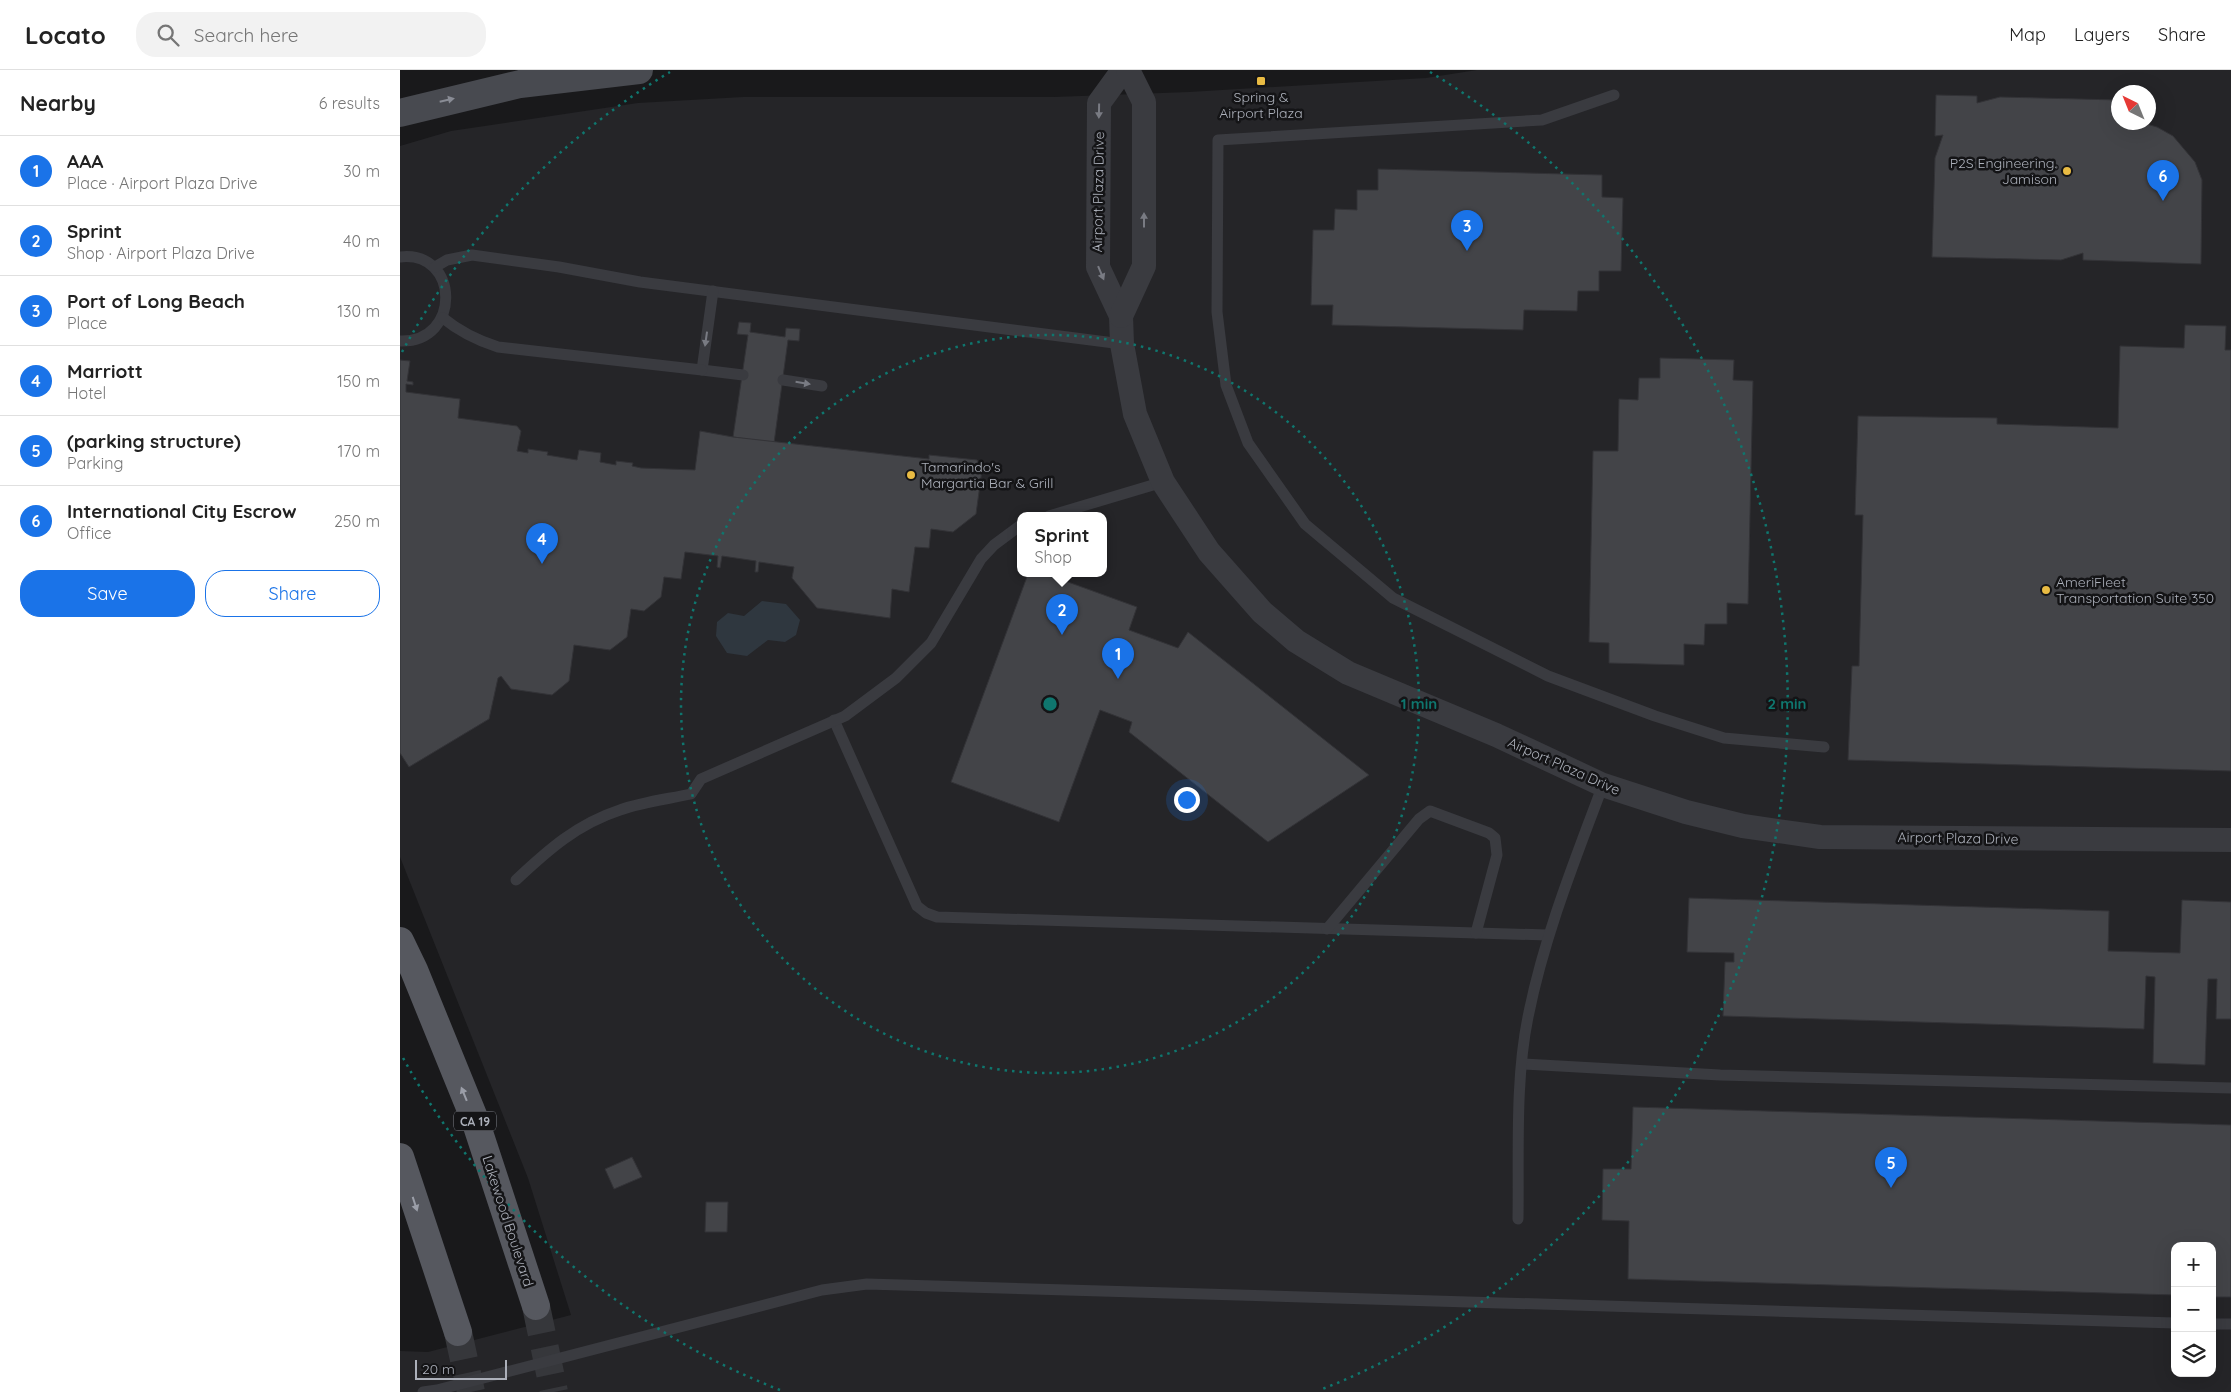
<!DOCTYPE html>
<meta charset="utf-8">
<style>
body{margin:0;font-family:Quicksand,sans-serif;background:#f2f2f2;color:#222}
.controls{position:absolute;right:15px;bottom:15px;display:grid;overflow:hidden;border-radius:10px;box-shadow:0 5px 20px #0002}
.controls button{width:45px;height:45px;display:grid;place-items:center;padding:0;border:0;border-bottom:1px solid #e0e0e0;background:#fff;color:#222;font:25px sans-serif}
.compass{position:absolute;left:1711px;top:15px;width:45px;height:45px;border-radius:50%;background:#fff;box-shadow:0 5px 20px #0002;rotate:317deg}
.scale{position:absolute;left:15px;bottom:12px;width:92px;box-sizing:border-box;padding-left:5px;border:2px solid #acb0ba;border-top:0;font-size:14px;line-height:18px;white-space:nowrap;color:#acb0ba;-webkit-text-stroke:4px #141416;paint-order:stroke}
.you{position:absolute;left:786px;top:729px;width:18px;height:18px;margin:-12px;border:4px solid #fff;border-radius:50%;background:#1a73e8;box-shadow:0 0 0 8px #1a73e833}
.badge{display:grid;place-items:center;width:32px;height:32px;border-radius:50%;background:#1a73e8;color:#fff;font-size:16px;font-weight:700}
.pin{position:absolute;translate:-50% -41px;filter:drop-shadow(0 1px 2px #0008)}
.pin::after{content:'';position:absolute;top:26px;width:18px;height:15px;background:inherit;clip-path:polygon(0 0,100% 0,50% 100%)}
.popup{position:absolute;left:617px;top:442px;width:90px;height:65px;box-sizing:border-box;display:grid;place-content:center;border-radius:10px;background:#fff;filter:drop-shadow(0 1px 4px #0005);font-size:16px;white-space:nowrap;color:#767676}
.popup b{font-size:19px;color:#222}
.popup::after{content:'';position:absolute;left:50%;top:100%;margin-left:-10px;border:10px solid transparent;border-top-color:#fff}
.list{margin:0;padding:0;list-style:none}
h2{display:flex;justify-content:space-between;align-items:center;height:65px;margin:0;padding:0 20px;font-size:21px}
h2 small{font-size:16px;font-weight:400;color:#767676}
.list li{display:grid;grid-template-columns:32px 1fr auto;gap:15px;align-items:center;box-sizing:border-box;height:70px;padding:0 20px;border-top:1px solid #e0e0e0}
.list b{display:block;font-size:19px;white-space:nowrap}
.list p{margin:0;font-size:16px;white-space:nowrap;color:#767676}
.list em{font-size:16px;font-style:normal;color:#767676}
.actions{display:flex;gap:10px;padding:15px 20px}
.actions a{flex:1;padding:11px 0;border:1px solid #1a73e8;border-radius:20px;text-align:center;font-size:18px;color:#1a73e8}
.actions .main{background:#1a73e8;color:#fff}
.icon{flex:none;width:28px;height:28px;fill:none;stroke:currentColor;stroke-width:2;stroke-linecap:round;stroke-linejoin:round}
.map{position:relative;flex:none;width:1831px;height:1322px;overflow:hidden}
header{display:flex;align-items:center;gap:30px;box-sizing:border-box;height:70px;padding:0 25px;background:#fff;border-bottom:1px solid #e0e0e0}
header strong{font-size:24px}
nav{display:flex;gap:28px;margin-inline-start:auto;font-size:18px}
.search{width:350px;height:45px;background:#f2f2f2;display:flex;align-items:center;gap:12px;box-sizing:border-box;padding:0 18px;border-radius:20px;color:#767676;font-size:19px}
main{display:flex}
aside{flex:1;background:#fff}
.map>svg:first-child{display:block}
</style>
<header>
<strong>Locato</strong>
<div class="search"><svg class="icon" aria-label="search" viewBox="0 0 24 24"><circle cx="10" cy="10" r="6"/><path d="M15 15l6 6"/></svg>Search here</div>
<nav><a>Map</a><a>Layers</a><a>Share</a></nav>
</header>
<main>
<aside>
<h2>Nearby<small>6 results</small></h2>
<ul class="list">
<li><span class="badge">1</span><div><b>AAA</b><p>Place · Airport Plaza Drive</p></div><em>30 m</em></li>
<li><span class="badge">2</span><div><b>Sprint</b><p>Shop · Airport Plaza Drive</p></div><em>40 m</em></li>
<li><span class="badge">3</span><div><b>Port of Long Beach</b><p>Place</p></div><em>130 m</em></li>
<li><span class="badge">4</span><div><b>Marriott</b><p>Hotel</p></div><em>150 m</em></li>
<li><span class="badge">5</span><div><b>(parking structure)</b><p>Parking</p></div><em>170 m</em></li>
<li><span class="badge">6</span><div><b>International City Escrow</b><p>Office</p></div><em>250 m</em></li>
</ul>
<div class="actions"><a class="main">Save</a><a>Share</a></div>
</aside>
<div class="map">
<svg width="1831" height="1322" viewBox="0 0 1831 1322">
<rect width="100%" height="100%" fill="#19191b"/>
<path fill="#252528" fill-rule="evenodd" d="M1077,0H1831V1322H0V1281L28,1282L171,1245L128,1108L0,787V76L51,61L238,33L343,27H654L789,22L1026,8ZM1718,22H1748V52H1718ZM621,446H703V504H621ZM1775,1176H1812V1303H1775Z"/>
<path fill="#2f373f" d="M362,531L386,534L400,550L396,565L385,572L368,570L347,586L327,583L316,566L317,552L328,543L344,546Z"/>
<g fill="#434448" stroke="#333337">
<path d="M1536,25L1577,26V33L1600,27L1718,30V52L1743,53L1757,57L1773,66L1795,92L1802,110L1801,194L1683,190V183L1661,190L1532,187L1535,88L1543,65L1535,66Z"/>
<path d="M978,99L1202,105V127L1223,128L1221,201H1199V221H1178L1177,241L1124,240L1123,260L932,255L933,235H911L913,160H934L935,139L957,140V120H978Z"/>
<path d="M339,252L351,253L350,262L385,267L386,258L400,259L399,271L388,270L374,373L333,367L348,265L337,264Z"/>
<path d="M1785,255L1826,256L1825,280H1831V701L1448,690L1452,596H1459L1463,445H1455L1458,346L1597,348V354L1718,358L1720,276L1784,278Z"/>
<path d="M1260,288L1334,290L1333,310L1353,311L1348,534L1327,533V554H1305L1304,575L1284,574V595L1209,593V573L1189,572L1193,381H1218L1219,329L1238,330L1239,308H1260Z"/>
<path d="M0,290L10,291L7,311L13,312V315L6,314V322L60,329L58,348L117,356L121,361L117,381L128,383V379L148,382L147,385L177,390L179,380L201,383L200,392L216,395V391L233,393L232,396L241,398L295,400L300,361L333,367L529,389V385L577,390L582,400L576,444L553,462L531,459L529,478L515,477L509,522L492,519L490,548L417,538L392,508L394,497L359,492L358,502H355L356,491L322,486L320,498L317,497L318,486L285,482L281,509L264,507L261,527L244,541L231,539L227,567L210,580L174,575L169,611L152,625L111,619L101,606L98,608L89,649L9,697L0,683Z"/>
<path d="M628,504H646L737,537L729,560L778,578L788,562L969,705L868,772L729,662L732,652L700,640L659,752L551,712Z"/>
<path d="M1289,828L1709,841L1708,881L1780,883L1782,830L1831,832V949H1816L1817,909H1808L1805,995L1753,993L1755,907L1746,906L1744,959L1323,946L1325,892H1334V883L1287,882Z"/>
<path d="M1233,1037L1831,1055V1227H1812V1176H1775V1225L1228,1209L1229,1151L1202,1150L1203,1099H1231Z"/>
<path d="M232,1087L242,1107L214,1119L205,1099Z"/>
<path d="M306,1132H328L327,1162H305Z"/>
</g>
<g fill="none" stroke-linecap="round" stroke-linejoin="round">
<g stroke="#36373b" stroke-width="28" stroke-dasharray="28 14" stroke-linecap="butt">
<path d="M136,1236L154,1322"/>
<path d="M58,1262L71,1322"/>
</g>
<g stroke="#3a3b40" stroke-width="11">
<path d="M1214,25L1142,50L818,70L817,242L826,315L848,373L905,454L993,528L1148,606L1255,646L1324,668L1424,677"/>
<path d="M0,187C60,180 62,273 0,271"/>
<path d="M35,197L47,190L72,185L159,197L240,212L722,274"/>
<path d="M313,221L302,300L343,305"/>
<path d="M43,248C60,262 76,270 98,277L302,300"/>
<path d="M383,310L422,316"/>
<path d="M649,446L763,412"/>
<path d="M434,650L517,836L526,843L537,847L1147,865"/>
<path d="M116,810C148,780 177,754 220,740C242,732 268,729 291,724L301,709L445,646L496,608L531,573L581,489L594,475L621,455"/>
<path d="M927,859L1019,749L1030,741L1089,763L1095,768L1097,785L1076,863"/>
<path d="M1122,994L1320,1005L1831,1018"/>
<path d="M1118,1149C1119,1083 1115,1011 1128,947C1144,867 1174,792 1203,715"/>
<path d="M1812,1254H1831"/>
<path d="M23,1322L37,1320L422,1220L467,1214L1775,1253"/>
</g>
<g stroke="#3a3b40" stroke-width="24">
<path d="M723,0L699,33L698,197L721,246L722,274L735,344L763,412L809,482L862,542L896,571L948,603L1096,665L1203,715L1286,742L1343,756L1420,767L1831,770"/>
<path d="M721,246L744,196V32L728,0"/>
</g>
<path stroke="#484a50" stroke-width="28" d="M0,43L120,14L239,0"/>
<g stroke="#56585f" stroke-width="28">
<path d="M0,871L14,900L75,1050L136,1236"/>
<path d="M0,1087L58,1262"/>
</g>
</g>
<defs><path id="oneway-solid" d="M-6-.8H1V-3.2L6.5 0L1 3.2V.8H-6Z" transform="scale(1.25)"/></defs>
<use fill="#898c95" href="#oneway-solid" transform="translate(47 30) rotate(-13)"/>
<g fill="#797b83">
<use href="#oneway-solid" transform="translate(699 41) rotate(91)"/>
<use href="#oneway-solid" transform="translate(744 150) rotate(-90)"/>
<use href="#oneway-solid" transform="translate(701 203) rotate(67)"/>
<use href="#oneway-solid" transform="translate(306 269) rotate(98)"/>
<use href="#oneway-solid" transform="translate(403 313) rotate(9)"/>
</g>
<g fill="#9b9ea8">
<use href="#oneway-solid" transform="translate(64 1024) rotate(-112)"/>
<use href="#oneway-solid" transform="translate(15 1134) rotate(72)"/>
</g>
<g fill="none" stroke="#0f766e" stroke-width="2.5" stroke-dasharray="2.5 5">
<circle cx="650" cy="634" r="369"/>
<path d="M380 1320A737 737 0 0 1 2 986M2 282A737 737 0 0 1 270 2M1030 2A737 737 0 0 1 920 1320"/>
</g>
<g fill="#e9bb43" stroke="#141416" stroke-width="2">
<rect x="856" y="6" width="10" height="10" rx="2.5"/>
<circle cx="1667" cy="101" r="5"/>
<circle cx="511" cy="405" r="5"/>
<circle cx="1646" cy="520" r="5"/>
</g>
<g text-anchor="middle" dominant-baseline="central" stroke-width="5" stroke-linejoin="round" paint-order="stroke">
<rect fill="#141416" stroke="#7e8189" stroke-width="1" x="54" y="1041.5" width="42" height="19" rx="4"/>
<g font-size="12" font-weight="bold" fill="#acb0ba">
<text x="75" y="1051">CA 19</text>
</g>
<g font-size="14" fill="#acb0ba" stroke="#141416" text-anchor="start">
<text x="861" y="27" text-anchor="middle">Spring &amp;<tspan x="861" dy="16">Airport Plaza</tspan></text>
<text x="1657" y="93" text-anchor="end">P2S Engineering.<tspan x="1657" dy="16">Jamison</tspan></text>
<text x="521" y="397">Tamarindo's<tspan x="521" dy="16">Margartia Bar &amp; Grill</tspan></text>
<text x="1656" y="512">AmeriFleet<tspan x="1656" dy="16">Transportation Suite 350</tspan></text>
</g>
<g font-size="14" fill="#acb0ba" stroke="#141416">
<text transform="translate(698 122) rotate(-89)">Airport Plaza Drive</text>
<text transform="translate(1164 696) rotate(24)">Airport Plaza Drive</text>
<text transform="translate(1558 768) rotate(1)">Airport Plaza Drive</text>
<text transform="translate(108 1151) rotate(72)">Lakewood Boulevard</text>
</g>
</g>
<circle cx="650" cy="634" r="8" fill="#0f766e" stroke="#141416" stroke-width="2.5"/>
<g font-size="15" text-anchor="middle" font-weight="bold" fill="#0f766e" stroke="#141416" stroke-width="5" stroke-linejoin="round" paint-order="stroke">
<text x="1019" y="639">1 min</text>
<text x="1387" y="639">2 min</text>
</g>
</svg>
<div class="controls">
<button>+</button>
<button>−</button>
<button><svg class="icon" aria-label="layers" viewBox="0 0 24 24"><path d="M12 4l9 5-9 5-9-5zM3 14l9 5 9-5"/></svg></button>
</div>
<svg class="compass" viewBox="-18 -18 36 36"><path d="M0-13l5 13h-10z" fill="#e53935"/><path d="M0 13l5-13h-10z" fill="#767676"/></svg>
<div class="scale">20 m</div>
<div class="you"></div>
<div class="pin badge" style="left:718px;top:609px">1</div>
<div class="pin badge" style="left:662px;top:565px">2</div>
<div class="popup"><b>Sprint</b>Shop</div>
<div class="pin badge" style="left:1067px;top:181px">3</div>
<div class="pin badge" style="left:142px;top:494px">4</div>
<div class="pin badge" style="left:1491px;top:1118px">5</div>
<div class="pin badge" style="left:1763px;top:131px">6</div>
</div>
</main>
